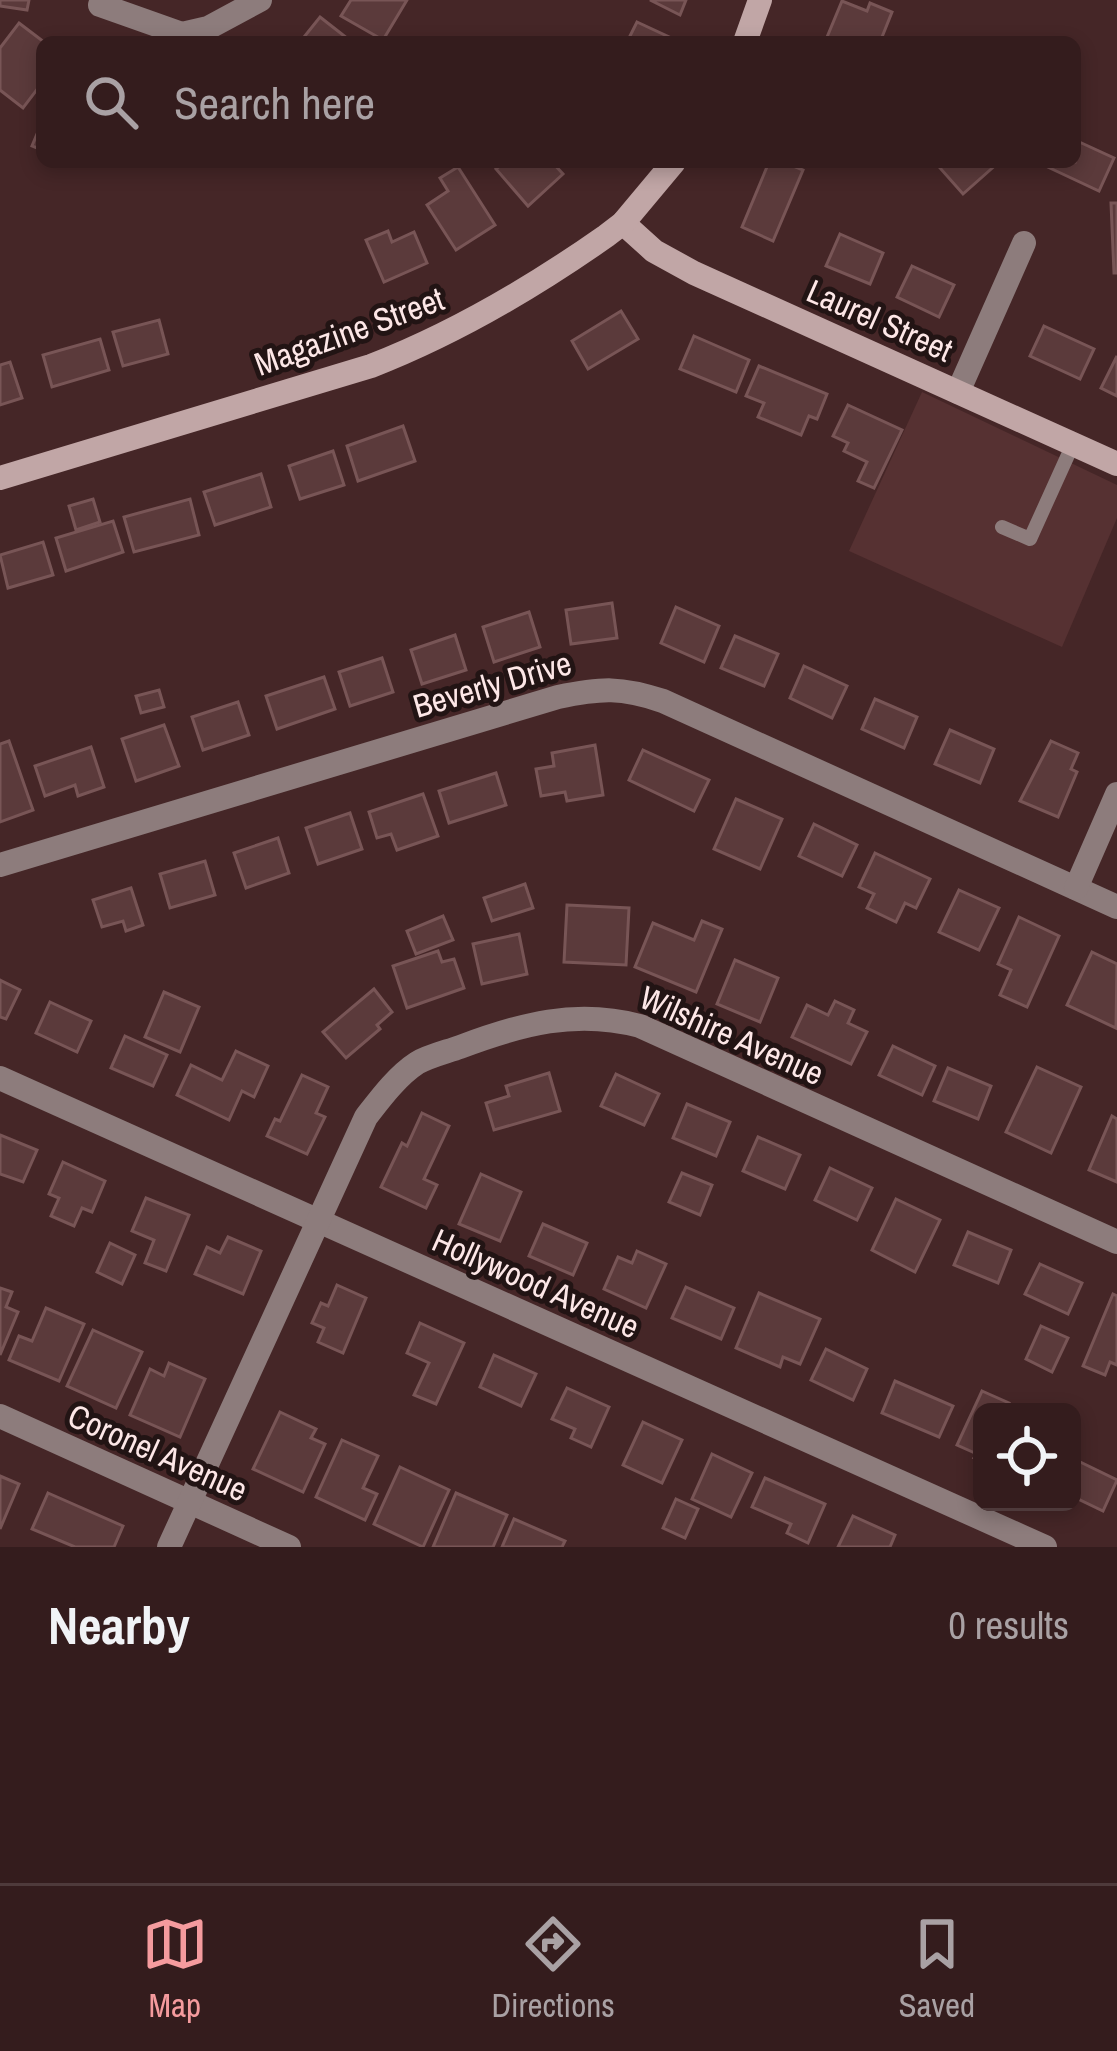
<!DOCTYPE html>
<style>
body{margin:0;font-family:"Archivo Narrow",sans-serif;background:#3f292a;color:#f1f3f6}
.controls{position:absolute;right:36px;bottom:36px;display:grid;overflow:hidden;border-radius:18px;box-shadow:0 6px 18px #0003}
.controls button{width:108px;height:108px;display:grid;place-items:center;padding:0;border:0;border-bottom:3px solid #4e3a3b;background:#341c1d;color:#f1f3f6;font:60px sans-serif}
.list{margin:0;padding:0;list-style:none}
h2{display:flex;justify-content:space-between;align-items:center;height:156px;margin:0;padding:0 48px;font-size:51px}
h2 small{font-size:39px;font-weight:400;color:#a9a1a4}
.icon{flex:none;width:66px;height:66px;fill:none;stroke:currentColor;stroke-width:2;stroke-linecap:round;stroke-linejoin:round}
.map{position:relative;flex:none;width:1117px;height:1547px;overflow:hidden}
.search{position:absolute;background:#341c1d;box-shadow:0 6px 18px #0003;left:36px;right:36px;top:36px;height:132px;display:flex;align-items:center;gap:30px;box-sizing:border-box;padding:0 42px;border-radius:18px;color:#a9a1a4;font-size:45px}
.sheet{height:336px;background:#341c1d}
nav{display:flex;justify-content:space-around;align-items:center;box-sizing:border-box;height:168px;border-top:3px solid #4e3a3b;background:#341c1d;font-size:33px;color:#a9a1a4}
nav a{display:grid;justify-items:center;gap:6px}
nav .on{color:#f59b9e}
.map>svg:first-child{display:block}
</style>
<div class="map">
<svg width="1117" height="1547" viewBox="0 0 1117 1547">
<rect width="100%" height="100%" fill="#452627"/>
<path fill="#563132" d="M922,392L1117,485V518L1062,647L849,551Z"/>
<g fill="#5b3a3b" stroke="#785556" stroke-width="3">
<path d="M0,0H29L27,10L0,6Z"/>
<path d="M351,0H407L383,40L341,16Z"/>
<path d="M650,0H686L680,15Z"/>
<path d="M842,1L867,11L870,3L892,12L880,42H825Z"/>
<path d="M320,17L352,42H300Z"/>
<path d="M637,22L669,37L666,42H627Z"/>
<path d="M19,23L44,42L42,83L23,108L0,90V48Z"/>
<path d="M42,122V150L32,146Z"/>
<path d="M1075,140L1114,158L1099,191L1037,162H1075Z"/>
<path d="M504,162L522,165L552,162L563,174L528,206L496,169Z"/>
<path d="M769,162H784L803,170L773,241L742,227Z"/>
<path d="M947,162H999L963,194L940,168Z"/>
<path d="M458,167L495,225L456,250L427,205L448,191L440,178Z"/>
<path d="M1111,203H1117V273H1114Z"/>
<path d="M388,231L392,242L414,232L427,263L384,282L366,240Z"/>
<path d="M840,234L883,253L870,284L826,266Z"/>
<path d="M912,266L954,285L939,317L897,297Z"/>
<path d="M621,311L638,339L588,369L572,341Z"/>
<path d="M159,320L168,354L123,366L113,332Z"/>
<path d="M1044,326L1094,349L1080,379L1030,356Z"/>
<path d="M694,336L749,360L736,392L680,369Z"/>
<path d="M100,339L109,370L52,387L43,355Z"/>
<path d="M1117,356V396L1101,388Z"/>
<path d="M10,362L22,398L0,405V365Z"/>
<path d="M759,366L827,394L817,419L809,416L801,435L758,417L764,403L746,396Z"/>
<path d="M848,405L902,430L874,488L858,481L867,462L844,451L848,443L833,436Z"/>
<path d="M403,426L415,461L358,481L347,446Z"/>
<path d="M333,451L344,485L300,499L289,466Z"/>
<path d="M261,474L271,507L215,525L204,492Z"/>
<path d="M93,499L100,522L76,530L69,506Z"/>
<path d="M190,499L199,535L134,552L124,517Z"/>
<path d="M113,521L123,552L66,571L56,538Z"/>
<path d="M43,542L53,575L8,588L0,555Z"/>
<path d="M612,603L617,638L571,644L566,610Z"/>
<path d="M676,607L719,626L704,662L661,643Z"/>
<path d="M529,612L540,647L494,662L483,627Z"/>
<path d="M455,635L466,670L422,684L411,650Z"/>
<path d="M735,636L778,654L764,686L721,668Z"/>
<path d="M382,658L393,692L350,706L339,672Z"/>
<path d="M804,666L847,686L832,718L790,698Z"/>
<path d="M324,677L335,709L277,729L266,696Z"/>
<path d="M159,690L164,707L141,713L136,696Z"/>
<path d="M875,699L917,717L904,748L862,729Z"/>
<path d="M238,702L249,735L203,750L192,717Z"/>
<path d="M164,725L179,766L136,781L122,739Z"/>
<path d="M950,730L994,749L980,783L935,764Z"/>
<path d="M9,741L33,810L0,822V744Z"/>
<path d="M1051,741L1078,753L1071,769L1077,772L1058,817L1020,801Z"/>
<path d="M595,745L603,795L567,801L565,792L541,796L536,769L554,766L552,753Z"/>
<path d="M91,747L104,787L78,796L75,785L45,796L35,766Z"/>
<path d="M643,750L709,780L694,811L629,780Z"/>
<path d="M496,773L506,805L449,823L439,791Z"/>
<path d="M423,794L438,836L397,850L391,834L377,838L369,812Z"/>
<path d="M736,799L782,819L760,869L714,849Z"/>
<path d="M350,813L362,849L318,864L306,828Z"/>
<path d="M814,824L857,845L842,876L799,856Z"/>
<path d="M278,838L289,873L246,888L234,853Z"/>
<path d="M875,853L930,879L916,908L905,903L896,922L867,908L874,894L859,887Z"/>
<path d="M205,861L215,895L170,908L160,874Z"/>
<path d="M525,884L533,908L492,921L484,898Z"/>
<path d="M131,888L143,925L126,931L123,921L102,927L93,900Z"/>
<path d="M959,890L999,908L979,950L939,932Z"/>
<path d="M567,905L629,908L626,965L564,962Z"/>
<path d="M443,916L453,940L416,954L407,931Z"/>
<path d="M1019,917L1059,936L1027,1007L1000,995L1011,970L998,964Z"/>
<path d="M702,921L722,929L696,992L635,967L653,923L694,940Z"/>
<path d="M519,934L527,974L482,984L473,944Z"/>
<path d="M438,951L442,962L454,959L464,988L407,1008L393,966Z"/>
<path d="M1092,952L1117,964L1116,1028L1067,1005Z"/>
<path d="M735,960L778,978L760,1022L717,1004Z"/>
<path d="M0,980L20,990L6,1019L0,1017Z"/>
<path d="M374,989L392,1012L377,1025L380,1029L346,1058L323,1032Z"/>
<path d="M164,992L199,1007L180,1052L145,1037Z"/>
<path d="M835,1001L854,1010L848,1023L867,1032L851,1064L792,1037L807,1005L828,1015Z"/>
<path d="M50,1002L91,1021L77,1052L36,1033Z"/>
<path d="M125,1036L167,1055L153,1086L111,1068Z"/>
<path d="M893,1046L935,1066L922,1095L879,1075Z"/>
<path d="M236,1051L268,1066L254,1097L242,1091L229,1120L177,1095L191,1065L222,1080Z"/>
<path d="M1037,1067L1081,1087L1051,1153L1006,1132Z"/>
<path d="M948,1068L991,1086L978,1119L934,1101Z"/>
<path d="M549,1073L560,1111L494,1130L486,1103L509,1096L506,1086Z"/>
<path d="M616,1074L659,1094L644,1125L601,1106Z"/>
<path d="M302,1075L328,1087L316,1113L325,1117L307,1154L267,1136L275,1119L280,1121Z"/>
<path d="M687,1104L730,1122L716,1156L673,1138Z"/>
<path d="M422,1113L449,1126L424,1179L437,1185L426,1208L381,1187L402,1143L407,1146Z"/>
<path d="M1112,1116L1117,1119V1182L1089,1170Z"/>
<path d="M0,1135L37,1150L23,1182L0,1174Z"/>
<path d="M758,1137L800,1155L785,1189L743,1171Z"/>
<path d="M63,1162L105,1181L92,1212L82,1208L74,1226L51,1216L59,1198L49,1194Z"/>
<path d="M830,1168L872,1188L857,1220L815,1200Z"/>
<path d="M682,1173L712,1185L700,1215L669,1202Z"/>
<path d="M481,1174L521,1192L500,1241L459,1224Z"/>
<path d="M146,1198L189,1215L166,1271L145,1263L154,1240L132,1231Z"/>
<path d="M896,1199L940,1220L915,1272L872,1250Z"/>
<path d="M543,1224L587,1243L573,1275L529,1256Z"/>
<path d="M968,1232L1011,1250L998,1283L954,1265Z"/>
<path d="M228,1237L261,1251L243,1294L195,1274L207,1247L220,1253Z"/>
<path d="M110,1243L135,1255L122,1284L97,1272Z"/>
<path d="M637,1251L666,1264L646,1308L604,1289L618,1257L632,1263Z"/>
<path d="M1040,1264L1082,1283L1068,1314L1025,1294Z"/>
<path d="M337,1285L366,1298L343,1353L318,1342L324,1328L312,1323L321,1303L328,1306Z"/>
<path d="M686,1287L734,1308L721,1339L672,1318Z"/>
<path d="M0,1288L12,1292L6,1307L18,1312L0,1355Z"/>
<path d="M759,1293L820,1319L800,1364L783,1357L780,1367L736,1348Z"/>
<path d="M1113,1294L1117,1296V1365L1110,1362L1105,1375L1083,1366Z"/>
<path d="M46,1308L84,1324L59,1381L9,1360L19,1336L32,1341Z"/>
<path d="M420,1323L464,1343L436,1404L414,1395L429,1363L407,1353Z"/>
<path d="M1041,1326L1068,1338L1052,1372L1026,1359Z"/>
<path d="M93,1330L142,1352L116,1408L67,1386Z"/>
<path d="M826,1349L867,1369L853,1400L811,1380Z"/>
<path d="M494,1355L536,1374L521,1406L480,1387Z"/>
<path d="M169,1363L205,1379L180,1437L130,1415L150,1369L164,1376Z"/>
<path d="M895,1381L953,1406L939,1437L882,1413Z"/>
<path d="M567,1388L609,1407L591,1447L571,1438L575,1429L552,1419Z"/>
<path d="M982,1391L1009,1403L1005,1412H982V1462L974,1458L977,1454L957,1445Z"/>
<path d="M280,1412L316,1429L311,1438L325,1444L303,1492L253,1469Z"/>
<path d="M643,1422L682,1440L662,1483L623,1465Z"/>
<path d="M342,1440L378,1456L363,1488L377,1494L365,1520L316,1497Z"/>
<path d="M712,1454L752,1473L731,1517L692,1499Z"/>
<path d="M1072,1458L1117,1480L1103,1511L1072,1496Z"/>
<path d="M400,1467L449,1490L423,1547L374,1524Z"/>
<path d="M0,1476L19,1484L0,1529Z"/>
<path d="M765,1478L825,1504L808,1543L787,1533L791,1524L752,1507Z"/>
<path d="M48,1493L123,1526L114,1547H75L32,1529Z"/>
<path d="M456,1493L507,1515L493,1547H433Z"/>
<path d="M676,1499L698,1509L685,1538L663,1528Z"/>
<path d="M853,1516L895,1535L890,1547H838Z"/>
<path d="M514,1519L565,1541L562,1547H502Z"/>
</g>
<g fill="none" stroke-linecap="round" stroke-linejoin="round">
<path stroke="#8d7c7c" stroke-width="14" d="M1002,527L1030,539L1073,444"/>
<g stroke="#8d7c7c" stroke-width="24">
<path d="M100,5L182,34L208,28L260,0"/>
<path d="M958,392L1024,243"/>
<path d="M0,865L558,697C602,688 621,687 663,701L1117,907"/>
<path d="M1076,888L1117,794"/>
<path d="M0,1078L1045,1547"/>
<path d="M0,1416L289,1547"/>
<path d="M169,1547L366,1117C380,1099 397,1076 417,1063C429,1056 446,1052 460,1047C521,1024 576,1009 640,1026L1117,1242"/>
</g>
<g stroke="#c1a6a6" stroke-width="24">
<path d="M745,42L760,0"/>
<path d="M623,223L654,251L694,273L1117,464"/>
<path d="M0,478L371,366C456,333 532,288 606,236L623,223L674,162"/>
</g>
</g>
<g text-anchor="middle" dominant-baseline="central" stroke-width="10" stroke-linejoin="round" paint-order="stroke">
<g font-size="33" fill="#fde7e7" stroke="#221414">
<text transform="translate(880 320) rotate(24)">Laurel Street</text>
<text transform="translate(349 331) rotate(-20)">Magazine Street</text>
<text transform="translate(492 684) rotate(-16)">Beverly Drive</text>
<text transform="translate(732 1035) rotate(24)">Wilshire Avenue</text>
<text transform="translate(536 1283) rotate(24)">Hollywood Avenue</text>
<text transform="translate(158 1452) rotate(24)">Coronel Avenue</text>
</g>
</g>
</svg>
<div class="controls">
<button><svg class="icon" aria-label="locate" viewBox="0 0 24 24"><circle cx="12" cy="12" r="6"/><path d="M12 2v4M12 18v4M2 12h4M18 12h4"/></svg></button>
</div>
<div class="search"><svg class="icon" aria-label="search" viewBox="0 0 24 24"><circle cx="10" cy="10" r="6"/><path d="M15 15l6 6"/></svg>Search here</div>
</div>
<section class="sheet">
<h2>Nearby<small>0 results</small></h2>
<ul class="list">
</ul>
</section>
<nav>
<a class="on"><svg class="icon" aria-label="map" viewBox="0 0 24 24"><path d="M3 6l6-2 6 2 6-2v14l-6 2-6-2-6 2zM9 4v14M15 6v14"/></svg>Map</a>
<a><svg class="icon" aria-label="directions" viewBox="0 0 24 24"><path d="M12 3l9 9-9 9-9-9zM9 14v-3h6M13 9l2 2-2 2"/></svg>Directions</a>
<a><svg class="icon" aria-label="saved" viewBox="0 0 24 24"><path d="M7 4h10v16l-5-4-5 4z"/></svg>Saved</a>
</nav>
